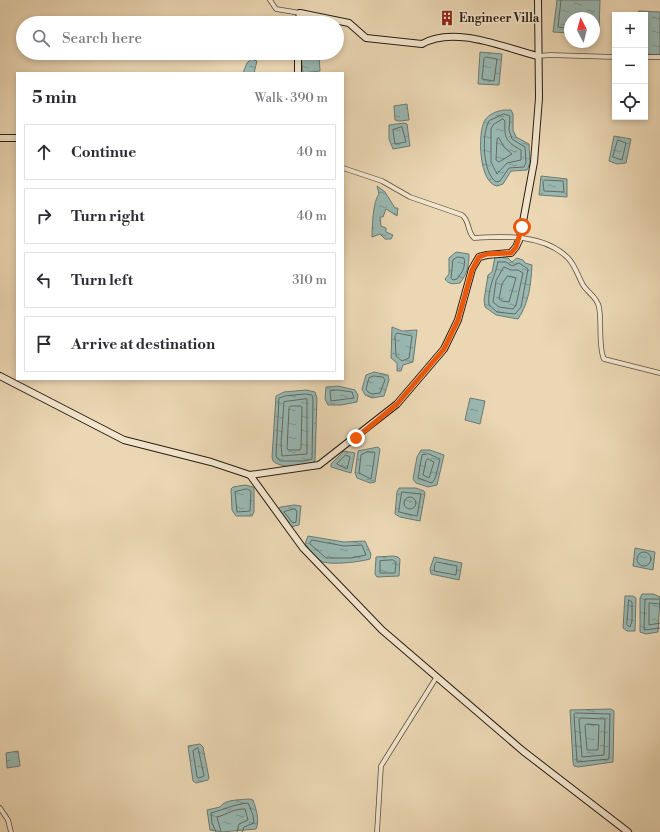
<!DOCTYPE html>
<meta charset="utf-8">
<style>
body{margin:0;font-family:"Libre Bodoni",serif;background:#f2f2f3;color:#2b2b33}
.controls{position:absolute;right:12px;top:12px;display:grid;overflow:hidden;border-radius:0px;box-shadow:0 2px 6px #0003}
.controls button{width:36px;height:36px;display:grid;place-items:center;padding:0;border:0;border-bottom:1px solid #e1e1e2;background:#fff;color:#2b2b33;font:20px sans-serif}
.compass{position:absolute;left:564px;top:12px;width:36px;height:36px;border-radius:50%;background:#fff;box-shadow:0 2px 6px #0003;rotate:353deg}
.stop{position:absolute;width:12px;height:12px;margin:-9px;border:3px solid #ea580c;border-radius:50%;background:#fff}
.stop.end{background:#ea580c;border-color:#fff;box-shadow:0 1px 4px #0008}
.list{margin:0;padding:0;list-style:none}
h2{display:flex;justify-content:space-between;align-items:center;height:52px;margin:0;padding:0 16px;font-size:17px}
h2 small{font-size:13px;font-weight:400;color:#7c7c81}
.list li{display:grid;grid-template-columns:26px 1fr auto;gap:12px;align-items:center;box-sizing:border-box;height:56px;margin:0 8px 8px;padding:0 8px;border:1px solid #e1e1e2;border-radius:0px}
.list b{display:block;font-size:15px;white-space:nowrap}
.list em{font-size:13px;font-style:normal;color:#7c7c81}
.icon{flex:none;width:22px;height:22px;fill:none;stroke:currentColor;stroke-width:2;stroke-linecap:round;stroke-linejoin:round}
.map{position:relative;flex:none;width:660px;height:832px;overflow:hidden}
.search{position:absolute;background:#fff;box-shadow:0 2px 6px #0003;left:16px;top:16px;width:328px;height:44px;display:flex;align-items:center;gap:10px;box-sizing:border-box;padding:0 14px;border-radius:22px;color:#7c7c81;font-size:15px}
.panel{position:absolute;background:#fff;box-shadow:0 2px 6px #0003;left:16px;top:72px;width:328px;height:308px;border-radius:0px}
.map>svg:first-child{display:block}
</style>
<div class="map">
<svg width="660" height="832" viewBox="0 0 660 832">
<defs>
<pattern id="water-ripples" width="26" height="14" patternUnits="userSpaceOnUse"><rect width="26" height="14" fill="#99b8b2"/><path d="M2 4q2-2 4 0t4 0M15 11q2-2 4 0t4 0" fill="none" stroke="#7d958f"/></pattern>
</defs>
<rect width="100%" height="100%" fill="#ebd7b4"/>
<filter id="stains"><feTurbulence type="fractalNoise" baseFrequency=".005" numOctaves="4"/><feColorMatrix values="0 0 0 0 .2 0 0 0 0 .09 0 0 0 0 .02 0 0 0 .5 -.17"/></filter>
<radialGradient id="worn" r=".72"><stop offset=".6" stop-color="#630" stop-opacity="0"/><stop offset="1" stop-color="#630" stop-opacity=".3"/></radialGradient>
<g fill="url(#water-ripples)" stroke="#6d7a72">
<path d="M557,0H600L599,31L596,35H594V18H570V33L553,32Z"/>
<path d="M639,11L660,12V55L645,54V15H635Z"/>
<path d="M480,52L502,54L499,85L478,84Z"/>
<path d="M314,54L319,55L320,71L303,73L301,56Z"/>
<path d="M251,59L257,61L254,73H243L247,63Z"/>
<path d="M407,104L409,120L399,121L395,120L394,106Z"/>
<path d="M504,110H511L513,114V130L516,137L529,144L530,163L527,170L511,171L503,184L497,186C479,183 477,133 485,120C489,114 497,111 504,110Z"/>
<path d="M404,123L407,124L410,146L393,149L389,139V125Z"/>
<path d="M614,136L631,139L626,163L617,164L609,161Z"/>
<path d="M541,176L567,179V197L539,195Z"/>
<path d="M377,186L385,192L395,208H398L397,216L386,209L383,217H380L381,226L386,228V232L393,235L391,239H385L380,234L372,237C372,227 373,201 379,194Z"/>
<path d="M456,252L469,254C469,266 467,274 460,283C453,284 449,285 445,279L449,274V258Z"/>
<path d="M495,257L508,258L512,262L517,258L523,260L525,263L532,265C531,284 529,303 518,319L496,315L485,307L484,300L488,275L492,272Z"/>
<path d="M392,327L402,331L417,330L413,362L403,365L401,371H397V363L391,358Z"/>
<path d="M374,372L388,375L389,380L384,396L372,398L365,395L362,389L366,375Z"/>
<path d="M338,386L355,390L358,395L357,402L341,405H328L325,399L326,387Z"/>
<path d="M306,390L315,392L317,398L315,461C306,467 281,469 273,461L272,457L276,396L284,392Z"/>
<path d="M470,398L485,401L480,424L465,420Z"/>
<path d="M378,447L380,449L375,482L370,483L357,478L355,473L358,451Z"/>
<path d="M421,450H430L444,455L437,485L428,487L416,483L413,479L417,457Z"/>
<path d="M344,451L355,453L351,473L331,467V464Z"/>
<path d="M245,485L253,487L254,489V512L252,516H236L232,510L231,489L233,487Z"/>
<path d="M399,488H416L424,491L425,493L420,521L400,517L395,514L397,492Z"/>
<path d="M294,505L301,506L299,525L290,527L277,509L281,507Z"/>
<path d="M308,536L344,542L365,541L371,554L370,559C360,562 333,565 323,562C316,559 310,550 305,544Z"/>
<path d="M635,548L655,552L653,570L633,566Z"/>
<path d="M393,556L398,557L400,559L399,576L377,577L375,574L376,557Z"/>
<path d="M434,557L462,563L459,580L431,574L430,569Z"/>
<path d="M642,594H653L660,597L658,632L646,634L640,632V598Z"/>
<path d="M625,596H633L636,598L635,631H627L623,628Z"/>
<path d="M611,709L614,711L613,762L578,767L574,766L573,762L570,710Z"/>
<path d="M200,744L203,747L209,778L208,780L196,783L193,781L188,746Z"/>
<path d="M18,751L20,766L7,768L6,753Z"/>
<path d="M249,799L253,800C256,809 260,820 256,829L221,832L210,830L207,810L220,807C225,799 240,800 249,799Z"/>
</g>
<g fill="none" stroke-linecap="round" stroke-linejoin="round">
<g stroke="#626a62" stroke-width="1">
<path d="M561,0L558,27L570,29"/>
<path d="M486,57L497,59L494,81L482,79L484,59Z"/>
<path d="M504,114L510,116L509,130L512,139L525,147L526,163L524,167L509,168L500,181L496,182C483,173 481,135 489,121Z"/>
<path d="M503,119L505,121C504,138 506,142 521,150V160L507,163L497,174L491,162V129L493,125Z"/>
<path d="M402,127L406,142L395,144L393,130Z"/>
<path d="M499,138L504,147L512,154L499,162L496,160L497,139Z"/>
<path d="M618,140L626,143L622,160L613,157Z"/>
<path d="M545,180L563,181L564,192L544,191L543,182Z"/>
<path d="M458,257L464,258C466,266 462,273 457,279L453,280L451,278L453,260Z"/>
<path d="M498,262H506L512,266L519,263L528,269L521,307L515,314L497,312L489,305C487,289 495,277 498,262Z"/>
<path d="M504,267L511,270H518L523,273L516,305L513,309L499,307L493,302L496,281Z"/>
<path d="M508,276L516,278L509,302L502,301L499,299L502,284Z"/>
<path d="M397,333L412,336L409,358L402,361L396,356L395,336Z"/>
<path d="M374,376L383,377L385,380L380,393L372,394L368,392L366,389L369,378Z"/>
<path d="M338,390L352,392L354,398L331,401L330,391Z"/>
<path d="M306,394L312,395L313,399L312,459L303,461H280L276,456L279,398L285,396Z"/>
<path d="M307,399V454L282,456L281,444L284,402Z"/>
<path d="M291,406H300L302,407L301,448L300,450H289L287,449L289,408Z"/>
<path d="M367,452H374L375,453L371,479L359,473L361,455Z"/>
<path d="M429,454L440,459L435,479L432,483L418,478L422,455Z"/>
<path d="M346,455L350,457L347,469L337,464Z"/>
<path d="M428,459L434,462L429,478L423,475L426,461Z"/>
<path d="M247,489L251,491L250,511L237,512L235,492Z"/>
<path d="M402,492L421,494L417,516L399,512Z"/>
<circle cx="410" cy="503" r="6"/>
<path d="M294,509L297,511L296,522L293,523L284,512Z"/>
<path d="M312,540L344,546L362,545L366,555L351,558H326L310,544Z"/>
<circle cx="644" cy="559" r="7"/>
<path d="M393,560L396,562L395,573H380V561Z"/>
<path d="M437,562L457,566L456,575L434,571L435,564Z"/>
<path d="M660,599H645L644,630L660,628"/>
<path d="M629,600L632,602V621L630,627L627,625Z"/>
<path d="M660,604L649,603V625L660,623"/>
<path d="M576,713L610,714L609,759L577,762L574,715Z"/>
<path d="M581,718L605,719L604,755L582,757L579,720Z"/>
<path d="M587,724L599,725L598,750H587L585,726Z"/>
<path d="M198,748L204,776L199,778L197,777L193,751Z"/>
<path d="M216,832L212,823L211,813C226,809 231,805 248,803L253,815L254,823L244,827L242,832"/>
<path d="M221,832L217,817C229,814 231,809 245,809L248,820L239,824L237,832"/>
</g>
<defs>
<g id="street">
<path d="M270,0L276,9L300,13"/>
<path d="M538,56L550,55L615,57"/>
<path d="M645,57H660"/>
<path d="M343,168L382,181L410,197L462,215C470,221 467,232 474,238C505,236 544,234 568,258C575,265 578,276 583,285C588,293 597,297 599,307C602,322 598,347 604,359L660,373"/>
<path d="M0,808L8,820L11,832"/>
<path d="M377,832L381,766L436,678"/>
</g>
<g id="secondary">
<path d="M298,23L300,13L349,23L366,38L422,44C454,25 505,48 538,56"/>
<path d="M298,53V73"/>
<path d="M0,138H17"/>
<path d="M0,376L124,440L211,462L250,475L303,548L382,630L523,751L628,832"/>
<path d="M250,475L319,465L397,404L444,349L458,320L472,269L479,257L487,255L511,253L516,247L520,238L534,162L539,98L538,0"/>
</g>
</defs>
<use href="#street" stroke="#5a4c3a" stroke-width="5.5"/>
<use href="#secondary" stroke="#2a1d11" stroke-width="8"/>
<use href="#street" stroke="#f2e5ce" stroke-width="4"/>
<use href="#secondary" stroke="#f2e5ce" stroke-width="6"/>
</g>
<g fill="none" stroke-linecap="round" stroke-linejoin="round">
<path stroke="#ea580c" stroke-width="5" d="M356,438L397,404L444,349L458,320L472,270L479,257L487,254L511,253L516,247L522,227"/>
</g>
<defs>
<symbol id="building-bare" viewBox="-9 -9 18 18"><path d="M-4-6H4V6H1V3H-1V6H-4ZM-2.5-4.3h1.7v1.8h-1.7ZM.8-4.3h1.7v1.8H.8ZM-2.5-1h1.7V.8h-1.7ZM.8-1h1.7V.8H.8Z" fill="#8f2418" stroke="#f2e5ce" stroke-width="2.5" paint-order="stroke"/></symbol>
</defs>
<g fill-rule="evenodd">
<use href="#building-bare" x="436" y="7" width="22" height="22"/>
</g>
<g text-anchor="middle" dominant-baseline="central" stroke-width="3" stroke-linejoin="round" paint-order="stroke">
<g font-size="12" font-weight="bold" fill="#2a1d11" stroke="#f2e5ce" text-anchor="start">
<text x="459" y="18">Engineer Villa</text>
</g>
</g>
<rect width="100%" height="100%" filter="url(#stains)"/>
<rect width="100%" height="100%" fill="url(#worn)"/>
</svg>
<div class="controls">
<button>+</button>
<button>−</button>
<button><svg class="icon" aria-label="locate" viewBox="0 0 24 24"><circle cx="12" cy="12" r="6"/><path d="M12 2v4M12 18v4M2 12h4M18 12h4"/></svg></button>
</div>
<svg class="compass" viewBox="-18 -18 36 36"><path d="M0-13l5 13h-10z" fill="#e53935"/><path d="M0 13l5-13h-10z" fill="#7c7c81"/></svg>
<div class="stop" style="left:522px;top:227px"></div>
<div class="stop end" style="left:356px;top:438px"></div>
<div class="search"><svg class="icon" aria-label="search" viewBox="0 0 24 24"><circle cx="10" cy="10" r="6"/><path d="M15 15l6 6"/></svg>Search here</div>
<section class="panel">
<h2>5 min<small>Walk · 390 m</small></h2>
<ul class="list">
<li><svg class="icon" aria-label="ahead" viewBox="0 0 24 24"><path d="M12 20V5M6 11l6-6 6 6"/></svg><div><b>Continue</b></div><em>40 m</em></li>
<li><svg class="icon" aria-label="right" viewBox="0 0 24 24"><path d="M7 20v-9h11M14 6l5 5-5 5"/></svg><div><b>Turn right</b></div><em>40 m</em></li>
<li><svg class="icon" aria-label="left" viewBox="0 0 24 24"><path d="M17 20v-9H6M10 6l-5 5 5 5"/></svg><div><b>Turn left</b></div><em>310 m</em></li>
<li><svg class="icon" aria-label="arrive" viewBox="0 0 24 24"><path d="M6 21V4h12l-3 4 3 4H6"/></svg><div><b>Arrive at destination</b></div></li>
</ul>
</section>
</div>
